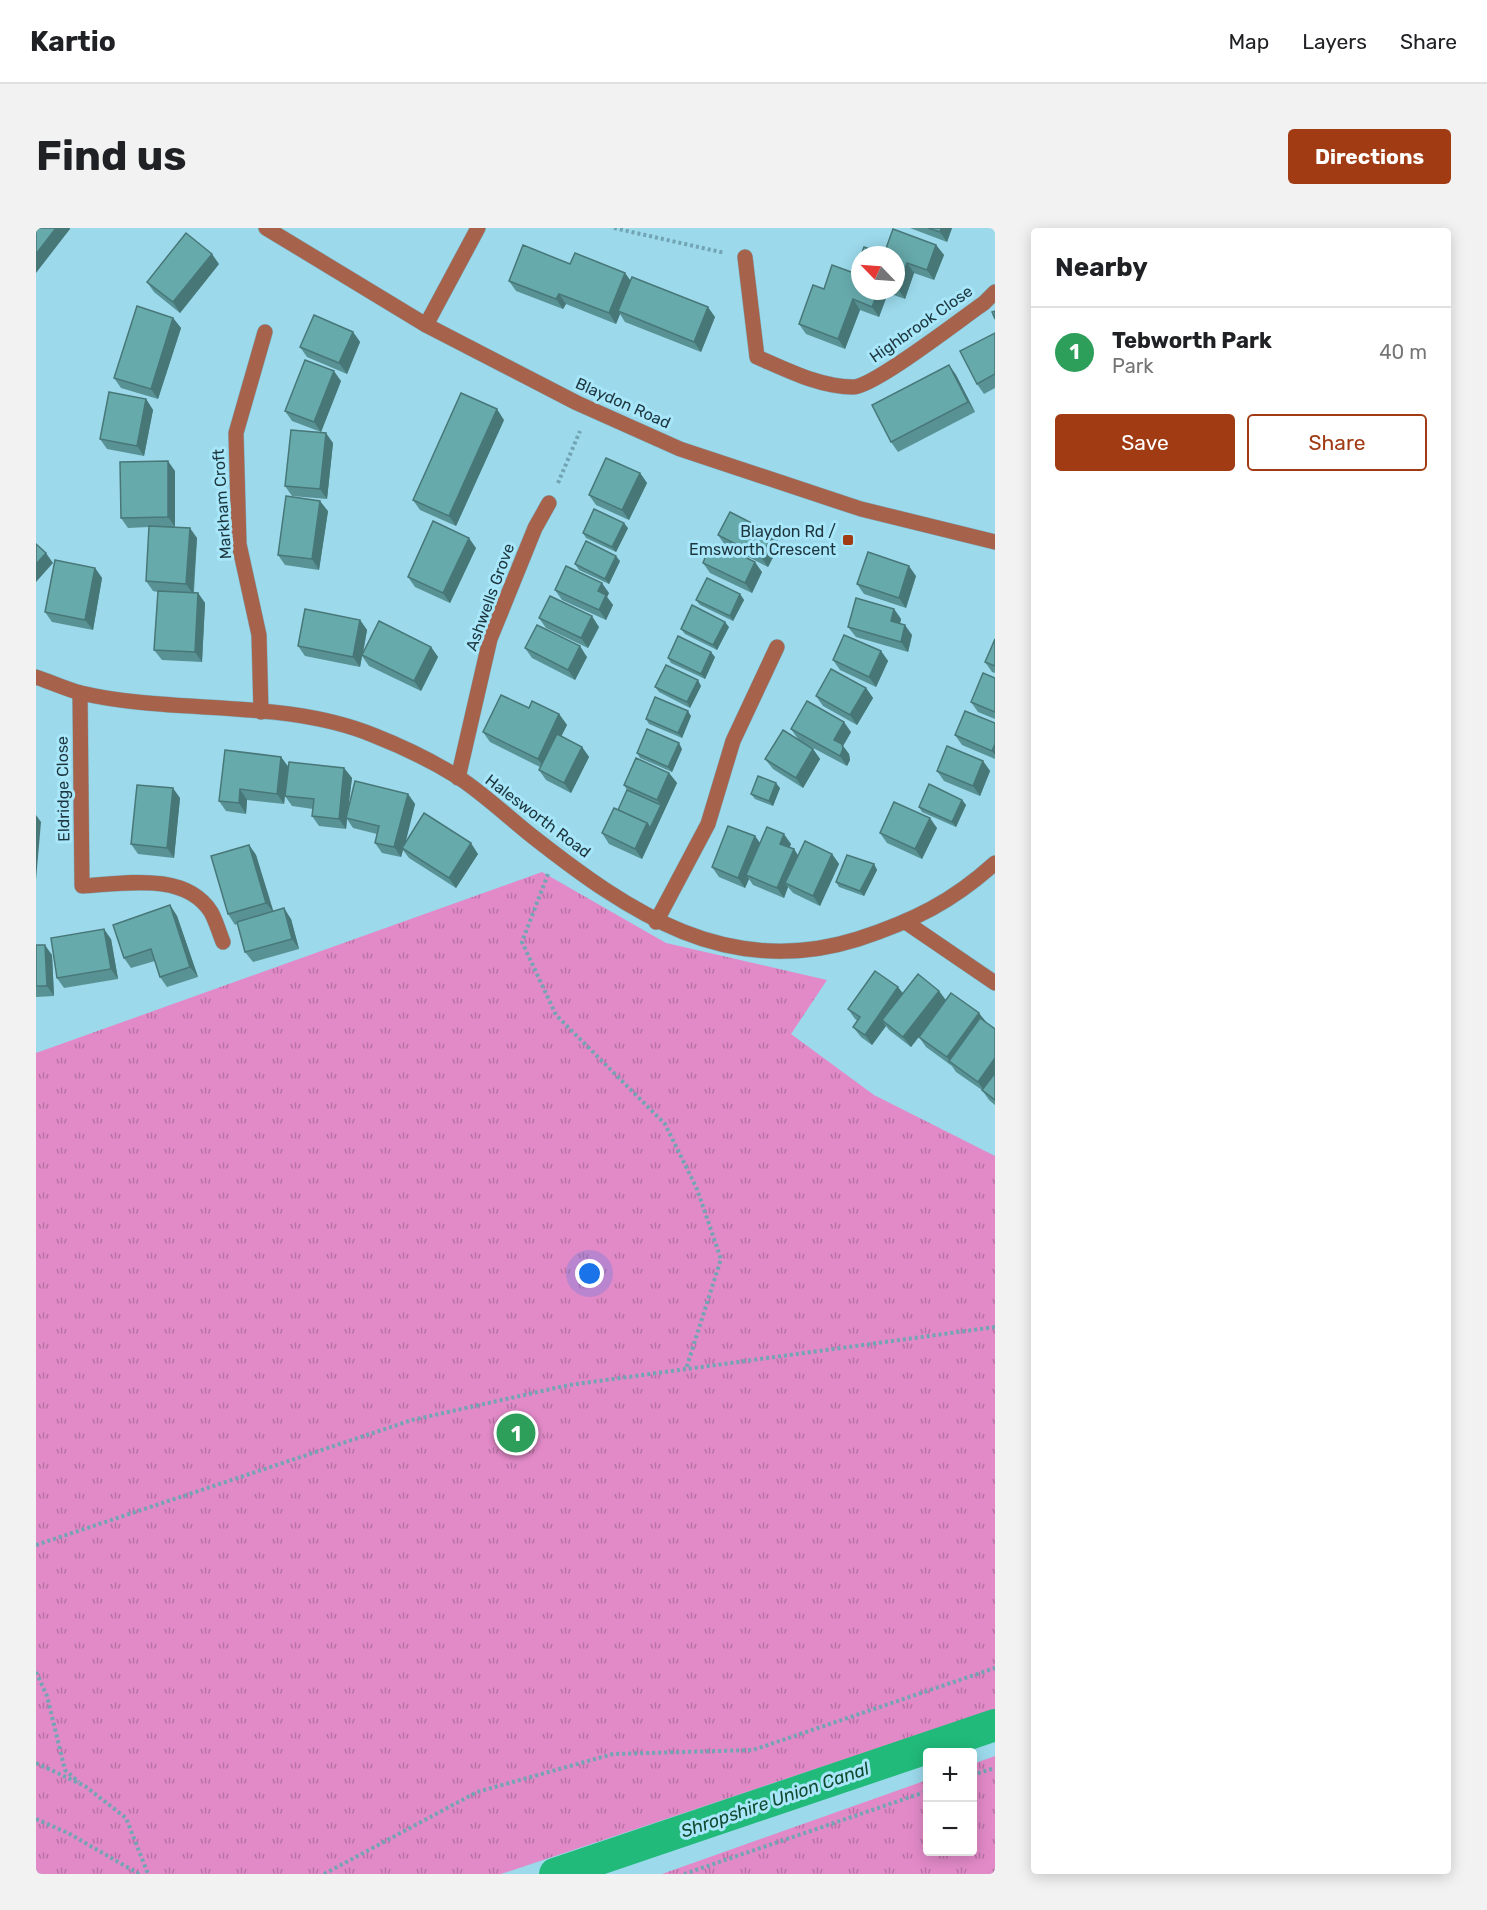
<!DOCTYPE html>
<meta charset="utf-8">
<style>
body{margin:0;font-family:Rubik,sans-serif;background:#f2f2f2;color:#202124}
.controls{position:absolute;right:18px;bottom:18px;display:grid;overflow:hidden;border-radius:6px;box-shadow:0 3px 15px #0003}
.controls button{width:54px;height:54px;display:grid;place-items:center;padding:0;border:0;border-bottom:2px solid #e0e0e0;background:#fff;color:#202124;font:30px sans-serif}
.compass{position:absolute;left:815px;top:18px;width:54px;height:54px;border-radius:50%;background:#fff;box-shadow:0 3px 15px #0003;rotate:295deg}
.you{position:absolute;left:554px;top:1046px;width:21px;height:21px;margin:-15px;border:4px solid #fff;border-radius:50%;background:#1a73e8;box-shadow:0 0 0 9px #1a73e833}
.badge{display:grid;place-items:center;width:39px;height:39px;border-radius:50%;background:#a13b14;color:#fff;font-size:20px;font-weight:700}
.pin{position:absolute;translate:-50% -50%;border:3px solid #fff;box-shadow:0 2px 6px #0006}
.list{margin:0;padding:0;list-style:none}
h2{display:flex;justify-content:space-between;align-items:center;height:78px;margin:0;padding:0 24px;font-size:26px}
h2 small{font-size:20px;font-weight:400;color:#757577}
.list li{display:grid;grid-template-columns:39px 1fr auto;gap:18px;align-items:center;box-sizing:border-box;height:90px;padding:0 24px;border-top:2px solid #e0e0e0}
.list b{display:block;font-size:22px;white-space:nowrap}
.list p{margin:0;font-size:20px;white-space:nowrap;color:#757577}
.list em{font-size:20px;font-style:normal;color:#757577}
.actions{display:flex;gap:12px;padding:18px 24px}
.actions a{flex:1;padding:14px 0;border:2px solid #a13b14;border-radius:6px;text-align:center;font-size:21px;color:#a13b14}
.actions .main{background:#a13b14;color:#fff}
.map{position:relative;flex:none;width:959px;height:1646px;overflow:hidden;border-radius:6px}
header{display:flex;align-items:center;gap:36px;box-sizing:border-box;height:84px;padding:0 30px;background:#fff;border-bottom:2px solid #e0e0e0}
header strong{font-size:28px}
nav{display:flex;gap:33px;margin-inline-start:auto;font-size:21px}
.intro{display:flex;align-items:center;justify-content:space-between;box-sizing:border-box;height:144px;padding:0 36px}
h1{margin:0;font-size:42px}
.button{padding:15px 27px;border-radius:6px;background:#a13b14;color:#fff;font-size:21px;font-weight:700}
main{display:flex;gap:36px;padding:0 36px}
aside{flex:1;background:#fff;border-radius:6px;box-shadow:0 3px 15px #0003}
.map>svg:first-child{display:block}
</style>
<header>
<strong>Kartio</strong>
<nav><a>Map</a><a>Layers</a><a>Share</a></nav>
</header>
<div class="intro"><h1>Find us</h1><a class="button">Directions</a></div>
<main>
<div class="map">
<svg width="959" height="1646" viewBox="0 0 959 1646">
<defs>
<pattern id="park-tufts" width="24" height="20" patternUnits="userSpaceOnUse" patternTransform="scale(1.5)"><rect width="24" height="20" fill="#e28ac8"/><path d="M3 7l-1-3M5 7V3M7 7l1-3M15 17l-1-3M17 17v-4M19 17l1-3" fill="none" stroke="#b772a4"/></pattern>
</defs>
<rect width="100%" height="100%" fill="#9bd9eb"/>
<g fill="url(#park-tufts)">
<path d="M506,644L630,715L791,752L755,806L838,867L959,928V1481L465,1646H0V825Z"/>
<path d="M959,1528V1646H626L891,1552L892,1624H936L937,1536Z"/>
</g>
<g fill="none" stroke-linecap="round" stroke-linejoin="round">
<path stroke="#21ba7a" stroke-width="32" d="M519,1646L959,1497"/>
<defs>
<g id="minor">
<path d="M230,0L390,97L541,175L644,221L825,281L959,314"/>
<path d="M709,29L721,129C751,142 784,159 817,159C838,159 926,90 948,75L959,64"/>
<path d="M390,97L442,0"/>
<path d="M0,449C15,454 30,461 45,465C139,487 246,470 337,507C365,518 396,533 422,549C448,566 472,589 496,608C594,685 692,752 822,711C877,693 916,674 959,635"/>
<path d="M44,465L46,658C87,656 149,643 175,684C180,693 183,704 187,714"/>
<path d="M225,484L223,407L203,316L200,205L229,104"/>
<path d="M422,550L454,411L499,300L513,275"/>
<path d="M620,694L672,596L697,513L741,419"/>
<path d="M871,695L959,755"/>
</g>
</defs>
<use href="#minor" stroke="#7fb5c5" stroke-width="16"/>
<g stroke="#72a4b3" stroke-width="4" stroke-dasharray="3 3" stroke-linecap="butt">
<path d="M578,0L689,25"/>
<path d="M522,255L544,203"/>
<path d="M512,646L486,714L520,787L629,896L661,961L685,1031L650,1141"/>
<path d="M0,1317L376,1192L533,1157L959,1099"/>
<path d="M0,1444L11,1468L29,1542L43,1554"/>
<path d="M0,1535L49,1558L90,1590L112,1646"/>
<path d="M936,1547L959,1540"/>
<path d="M0,1591L32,1605L103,1646"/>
<path d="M288,1646L441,1564L577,1526L717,1522L959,1440"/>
<path d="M648,1646L892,1563"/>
</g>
<use href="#minor" stroke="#a7624b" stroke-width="15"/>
</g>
<g fill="#599294">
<path d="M874,0H916L911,14Z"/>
<path d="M900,17L908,27L898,52L878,45L869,71L852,65L843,89L824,82L809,121L770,106L763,96L824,63H860V27L848,26Z"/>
<path d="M183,36L144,85L118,64L111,54Z"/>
<path d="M534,36L589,45L594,52L679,89L665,124L589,94L584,86L580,96L530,76L527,81L480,63L473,53Z"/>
<path d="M137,90L145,100L122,171L85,160L78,150Z"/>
<path d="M317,104L324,114L311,146L271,129L264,119Z"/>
<path d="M959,105V160L948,166L941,156Z"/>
<path d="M913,137L920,147L939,184L862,224L855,214Z"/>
<path d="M305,153L285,204L256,193L249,183Z"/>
<path d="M110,171L117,182L108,228L71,221L64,211Z"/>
<path d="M468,192L420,298L384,282L377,272Z"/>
<path d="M297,215L291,271L256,268L249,258Z"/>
<path d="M139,243V299L161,310L158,364L162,365L169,375L166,434L126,432L118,422L122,364L117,363L110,353L113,299L92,300L85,290Z"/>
<path d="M604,245L611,255L593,292L560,277L553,267Z"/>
<path d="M292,283L283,342L249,337L242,327Z"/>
<path d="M592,300L580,324L550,310L547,305Z"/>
<path d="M737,306L744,316L732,339L689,317L682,307Z"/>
<path d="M440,320L414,375L379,359L372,349Z"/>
<path d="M687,327L726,344L716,365L674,345L667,335Z"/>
<path d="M584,333L573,356L543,342L539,336Z"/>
<path d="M59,340L66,350L57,402L16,394L9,384Z"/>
<path d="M880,348L870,380L828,366L821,356Z"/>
<path d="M519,362L573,365L571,369L577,377L570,392L526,372Z"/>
<path d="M704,366L708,372L697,393L664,377L660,372Z"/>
<path d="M858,381L865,391L864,396L876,407L872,424L820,409L812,399Z"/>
<path d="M503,390L563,399L552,420L510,400Z"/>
<path d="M324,392L331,402L327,426L395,419L402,429L385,463L333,438L326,428L324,439L269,428L262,418Z"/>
<path d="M693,399L681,422L649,406L645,401Z"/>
<path d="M959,411V445L956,444L949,434Z"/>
<path d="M489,420L551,429L539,452L496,430Z"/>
<path d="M845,423L852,433L840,459L804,442L797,432Z"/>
<path d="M679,429L669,451L635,435L632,430Z"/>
<path d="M959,450V491L942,484L935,474Z"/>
<path d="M665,458L654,480L623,464L619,459Z"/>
<path d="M830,460L837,470L821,497L787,478L780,468Z"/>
<path d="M493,480L523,486L531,497L525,508L546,519L553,529L535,565L510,552L503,542L504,539L454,514L447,504Z"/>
<path d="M655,488L646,510L613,496L610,491Z"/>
<path d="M959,495V531L926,517L919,507Z"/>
<path d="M755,501L815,504L807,518L813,526L814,532L811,538L764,513L777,521L784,531L767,560L737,541L729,531L762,511Z"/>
<path d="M646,521L636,544L604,530L601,525Z"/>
<path d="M245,529L252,538L308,540L316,550L312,580L372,566L379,576L369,614L442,626L420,660L373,630L367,622L365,629L346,625L339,615L341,606L317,600L311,591L310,601L283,598L276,588L277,581L256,578L249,568L250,561L248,576L211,572L210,586L190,583L183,573Z"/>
<path d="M947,533L954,543L944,568L908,553L901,543Z"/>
<path d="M633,545L641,555L606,631L573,616L566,605L582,582L591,562L588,557Z"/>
<path d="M744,560L737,578L719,571L715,566Z"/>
<path d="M144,570L138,630L102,626L95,616Z"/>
<path d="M926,572L930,577L920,599L886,584L883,579Z"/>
<path d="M901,600L886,631L851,615L844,605Z"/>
<path d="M719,608L724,615L755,616L753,620L758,621L762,628L796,626L803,636L784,678L757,665L752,659L748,670L717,657L713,651L709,660L683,649L676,639Z"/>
<path d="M213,617L220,627L237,684L255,691L263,721L217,734L209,724L201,696L199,697L192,686Z"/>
<path d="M838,636L841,642L828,668L803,659L800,654Z"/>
<path d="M134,677L141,688L162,749L131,759L124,749L119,733L95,740L88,730Z"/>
<path d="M75,711L82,751L28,760L21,750Z"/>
<path d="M0,717L16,727L18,768L0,769Z"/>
<path d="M903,763L910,772L949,794L959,801V877L953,872L946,862L920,844L916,838L890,819L883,809L875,819L853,802L850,798L836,817L825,809L817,799L822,793L819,791L812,781L867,765Z"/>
</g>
<g fill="#487778">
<path d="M20,0H34V1L0,45V26Z"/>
<path d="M905,0H916L911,14L904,4Z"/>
<path d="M900,17L908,27L898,52L891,42Z"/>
<path d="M176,26L183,36L144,85L137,74Z"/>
<path d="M871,35L878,45L869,71L862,61Z"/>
<path d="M589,45L596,55L582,83L584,86L580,96L573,85Z"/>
<path d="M842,63H851L852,65L843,89L836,79Z"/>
<path d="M523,66L530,76L527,81L520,71Z"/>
<path d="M817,71L824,82L809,121L802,111Z"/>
<path d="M672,79L679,89L665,124L658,114Z"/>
<path d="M137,90L145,100L122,171L115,161Z"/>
<path d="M317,104L324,114L311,146L303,135Z"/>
<path d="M913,137L920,147L939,184L932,174Z"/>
<path d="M298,143L305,153L285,204L278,194Z"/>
<path d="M110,171L117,182L108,228L101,218Z"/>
<path d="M461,181L468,192L420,298L413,288Z"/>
<path d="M290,205L297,215L291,271L284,261Z"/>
<path d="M132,233L139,243V299L132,289Z"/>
<path d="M604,245L611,255L593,292L586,282Z"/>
<path d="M284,273L292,283L283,342L276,331Z"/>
<path d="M588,295L592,300L580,324L576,319Z"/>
<path d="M154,300L161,310L157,366L150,356Z"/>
<path d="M737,306L744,316L732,339L725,329Z"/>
<path d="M433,310L440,320L414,375L407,365Z"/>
<path d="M10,325L17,335L0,354V336Z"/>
<path d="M580,328L584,333L573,356L569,351Z"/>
<path d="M719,334L726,344L716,365L709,355Z"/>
<path d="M873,338L880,348L870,380L863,370Z"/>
<path d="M59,340L66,350L57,402L49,392Z"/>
<path d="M566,355L573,365L571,369L577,377L570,392L563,382L562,363Z"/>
<path d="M162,365L169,375L166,434L159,424Z"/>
<path d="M704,366L708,372L697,393L694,388Z"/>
<path d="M858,381L865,391L862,403L855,393Z"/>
<path d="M556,388L563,399L552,420L545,410Z"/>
<path d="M324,392L331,402L324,439L317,429Z"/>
<path d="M689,394L693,399L681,422L677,417Z"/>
<path d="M869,397L876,407L872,424L865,414Z"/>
<path d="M544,418L551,429L539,452L532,442Z"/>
<path d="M395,419L402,429L385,463L378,453Z"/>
<path d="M845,423L852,433L840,459L833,449Z"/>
<path d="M675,424L679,429L669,451L665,446Z"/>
<path d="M662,452L665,458L654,480L651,474Z"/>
<path d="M830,460L837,470L821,497L814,487Z"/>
<path d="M652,483L655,488L646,510L642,505Z"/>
<path d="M523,486L531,497L509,541L502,531Z"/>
<path d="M808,494L815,504L807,518L813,526L814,532L811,538L804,528L798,512Z"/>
<path d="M643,515L646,521L636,544L632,539Z"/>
<path d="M959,516V527L956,523Z"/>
<path d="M546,519L553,529L535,565L528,555Z"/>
<path d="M777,521L784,531L767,560L760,550Z"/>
<path d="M245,529L252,539L248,576L241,566Z"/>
<path d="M947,533L954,543L944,568L937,558Z"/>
<path d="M308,540L316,550L311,590H310L311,591L310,601L303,591Z"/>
<path d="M633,545L641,555L606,631L599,621L611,595L625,577L621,572Z"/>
<path d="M740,555L744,560L737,578L733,573Z"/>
<path d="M137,560L144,570L138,630L131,620Z"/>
<path d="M204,561L211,572L210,586L203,575Z"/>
<path d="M372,566L379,576L368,621L366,620L367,622L365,629L358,619Z"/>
<path d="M926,572L930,577L920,599L916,594Z"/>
<path d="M0,587L5,594L0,652Z"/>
<path d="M894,590L901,600L886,631L879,621Z"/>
<path d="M748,606L755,616L751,626L744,616Z"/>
<path d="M719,608L726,618L710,647L713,651L709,660L702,650Z"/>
<path d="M435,615L442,626L420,660L413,650Z"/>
<path d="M213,617L220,627L238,685L230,675Z"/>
<path d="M758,621L765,632L749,655L752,659L748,670L741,660Z"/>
<path d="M796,626L803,636L784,678L777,668Z"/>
<path d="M838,636L841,642L828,668L824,663Z"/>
<path d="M134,677L141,688L162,749L154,739Z"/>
<path d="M248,680L255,691L263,721L256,711Z"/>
<path d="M68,701L75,711L82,751L75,741Z"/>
<path d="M9,717L16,727L18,768L11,758Z"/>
<path d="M862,759L870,769L846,792L850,798L836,817L829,807Z"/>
<path d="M903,763L910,773L875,819L867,809Z"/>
<path d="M943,785L951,795L915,835L911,829Z"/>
<path d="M959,830V850L949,864L942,854Z"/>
</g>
<g fill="#67aaac" stroke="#487778" stroke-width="1.5">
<path d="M0,0H20L0,26Z"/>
<path d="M892,0H905L904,4Z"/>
<path d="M857,1L900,17L891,42L871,35L862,61L860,60V27H825L828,19L848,26Z"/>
<path d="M150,5L176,26L137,74L111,54Z"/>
<path d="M487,17L534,36L539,25L589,45L573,85L523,66L520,71L473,53Z"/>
<path d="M824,29V63H842L836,79L817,71L802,111L763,96L777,57L788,61L796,37L818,45Z"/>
<path d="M596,49L672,79L658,114L582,83Z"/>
<path d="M101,78L137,90L115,161L78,150Z"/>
<path d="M959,83V91L956,84Z"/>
<path d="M278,87L317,104L303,135L264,119Z"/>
<path d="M959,105V146L941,156L924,123Z"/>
<path d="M269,132L298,143L278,194L249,183Z"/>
<path d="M913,137L932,174L855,214L836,177Z"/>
<path d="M73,164L110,171L101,218L64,211Z"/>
<path d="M425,165L461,181L413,288L377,272Z"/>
<path d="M255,202L290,205L284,261L249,258Z"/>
<path d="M570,230L604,245L586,282L553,267Z"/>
<path d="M132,233V289L85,290L84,234Z"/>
<path d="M250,268L284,273L276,331L242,327Z"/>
<path d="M558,281L588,295L576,319L547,305Z"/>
<path d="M694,284L737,306L725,329L682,307Z"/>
<path d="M397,293L433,310L407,365L372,349Z"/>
<path d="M113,298L154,300L150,356L110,353Z"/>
<path d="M550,313L580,328L569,351L539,336Z"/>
<path d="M0,316L10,325L0,336Z"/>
<path d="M673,320L687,327L691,320L719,334L709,355L667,335Z"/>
<path d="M832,324L873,338L863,370L821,356Z"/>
<path d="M19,332L59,340L49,392L9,384Z"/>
<path d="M530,338L566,355L562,363L570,367L563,382L519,362Z"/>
<path d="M671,350L704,366L694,388L660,372Z"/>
<path d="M122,363L162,365L159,424L118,422Z"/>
<path d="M514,368L556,388L545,410L503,390Z"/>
<path d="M820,370L858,381L855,393L869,397L865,414L812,399Z"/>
<path d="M656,377L689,394L677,417L645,401Z"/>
<path d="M269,381L324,392L317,429L262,418Z"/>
<path d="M343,393L395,419L378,453L326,427Z"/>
<path d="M501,397L544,418L532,442L489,420Z"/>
<path d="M808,407L845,423L833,449L797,432Z"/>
<path d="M642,408L675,424L665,446L632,430Z"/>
<path d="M959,411V438L949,434Z"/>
<path d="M630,437L662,452L651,474L619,459Z"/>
<path d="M795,441L830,460L814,487L780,468Z"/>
<path d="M947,445L959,450V484L935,474Z"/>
<path d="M465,467L493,480L496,473L523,486L502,531L447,504Z"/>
<path d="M619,469L652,483L642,505L610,491Z"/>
<path d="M771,473L808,494L798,512L806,516L807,521L804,528L755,501Z"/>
<path d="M929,483L959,495V516L956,523L919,507Z"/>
<path d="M611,501L643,515L632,539L601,525Z"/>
<path d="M747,502L777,521L760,550L729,531Z"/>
<path d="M521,506L546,519L528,555L503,542Z"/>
<path d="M911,518L947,533L937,558L901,543Z"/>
<path d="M189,522L245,529L241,566L204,561L203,575L183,573Z"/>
<path d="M600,530L633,545L621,572L588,557Z"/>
<path d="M253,534L308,540L303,591L276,588L278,571L249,568Z"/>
<path d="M722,548L740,555L733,573L715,566Z"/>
<path d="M319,553L372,566L358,619L339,615L343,598L310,590Z"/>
<path d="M893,556L926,572L916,594L883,579Z"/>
<path d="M101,557L137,560L131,620L95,616Z"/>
<path d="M591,562L625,577L614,600L611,595L582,582Z"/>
<path d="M858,574L894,590L879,621L844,605Z"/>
<path d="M578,580L611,595L599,621L566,605Z"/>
<path d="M388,585L435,615L413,650L366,620Z"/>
<path d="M692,598L719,608L702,650L676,639Z"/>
<path d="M731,599L748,606L744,616L758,621L741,660L710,647Z"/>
<path d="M769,613L796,626L777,668L749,655Z"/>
<path d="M213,617L230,675L192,686L175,628Z"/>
<path d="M811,627L838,636L824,663L800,654Z"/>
<path d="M134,677L154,739L124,749L115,721L88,730L77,697Z"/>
<path d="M248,680L256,711L209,724L201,694Z"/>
<path d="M68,701L75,741L21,750L15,710Z"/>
<path d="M0,717H9L11,758H0Z"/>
<path d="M839,743L862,759L829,807L817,799L824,789L812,781Z"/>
<path d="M882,746L903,763L867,809L846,792Z"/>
<path d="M915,765L943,785L911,829L883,809Z"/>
<path d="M944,790L959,801V830L942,854L913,833Z"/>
<path d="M959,845V872L946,862Z"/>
</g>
<rect fill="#a13b14" stroke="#a8e6f9" stroke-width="2" x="806" y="306" width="12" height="12" rx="3"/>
<g text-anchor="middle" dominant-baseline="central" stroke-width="6" stroke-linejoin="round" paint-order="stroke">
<g font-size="16" fill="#1d363e" stroke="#a8e6f9">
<text transform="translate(885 96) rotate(-35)">Highbrook Close</text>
<text transform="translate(587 175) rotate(24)">Blaydon Road</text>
<text transform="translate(186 276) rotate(-94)">Markham Croft</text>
<text transform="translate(454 369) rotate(-70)">Ashwells Grove</text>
<text transform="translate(27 561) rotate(-91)">Eldridge Close</text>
<text transform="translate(502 588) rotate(37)">Halesworth Road</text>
</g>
<g font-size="16" fill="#1d363e" stroke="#a8e6f9" text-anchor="end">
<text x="800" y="303">Blaydon Rd /<tspan x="800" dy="18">Emsworth Crescent</tspan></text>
</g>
<g font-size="18" font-style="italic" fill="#114a2f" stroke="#a8e6f9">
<text transform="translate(739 1572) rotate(-19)">Shropshire Union Canal</text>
</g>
</g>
</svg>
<div class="controls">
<button>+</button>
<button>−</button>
</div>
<svg class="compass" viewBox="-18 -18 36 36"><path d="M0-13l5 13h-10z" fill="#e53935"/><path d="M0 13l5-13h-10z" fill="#757577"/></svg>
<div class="you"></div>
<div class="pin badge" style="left:480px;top:1205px;background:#2e9e5b">1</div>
</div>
<aside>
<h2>Nearby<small></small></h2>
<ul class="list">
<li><span class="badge" style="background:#2e9e5b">1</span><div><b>Tebworth Park</b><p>Park</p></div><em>40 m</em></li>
</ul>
<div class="actions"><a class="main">Save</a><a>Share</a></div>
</aside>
</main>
